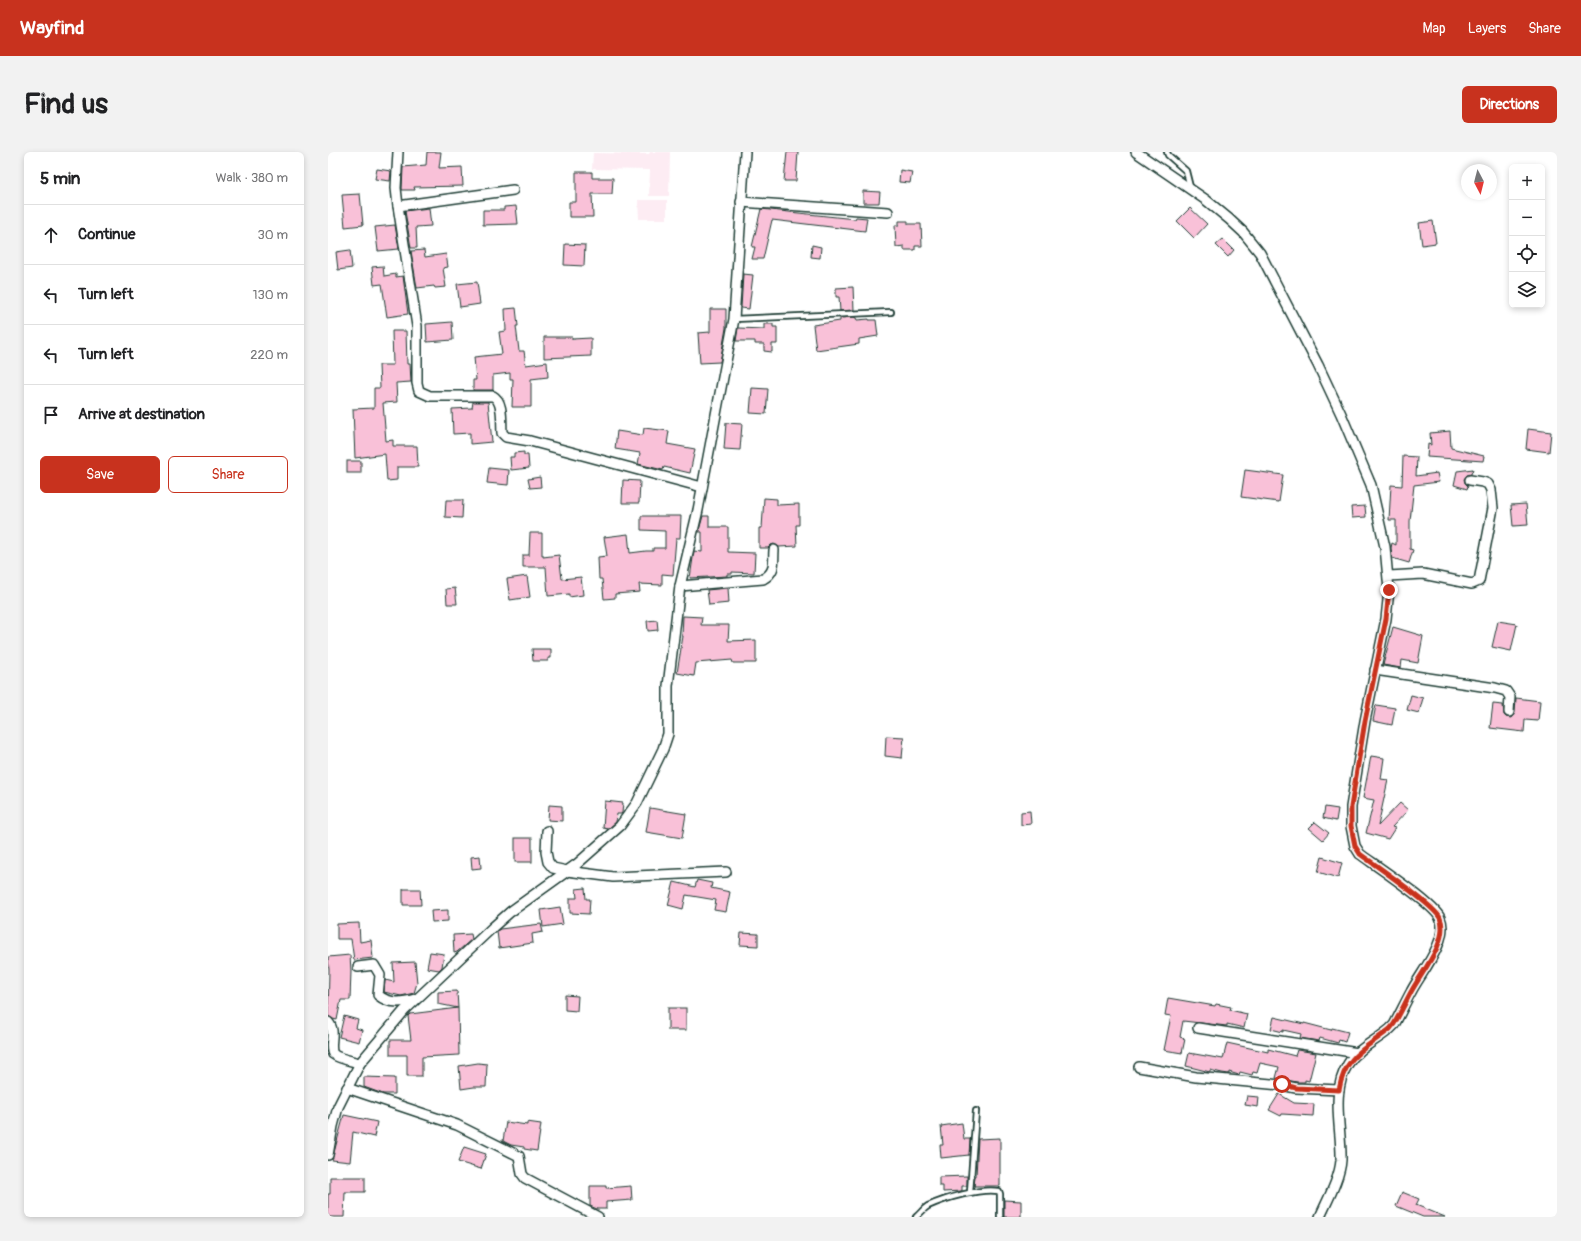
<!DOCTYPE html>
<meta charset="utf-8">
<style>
body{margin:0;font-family:Pangolin,sans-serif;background:#f2f2f2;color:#202124}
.controls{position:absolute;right:12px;top:12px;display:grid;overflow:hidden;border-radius:6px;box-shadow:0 2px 6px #0003}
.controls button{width:36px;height:36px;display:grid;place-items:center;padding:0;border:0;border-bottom:1px solid #e0e0e0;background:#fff;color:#202124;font:20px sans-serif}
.compass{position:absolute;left:1133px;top:12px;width:36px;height:36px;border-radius:50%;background:#fff;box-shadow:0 2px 6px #0003;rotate:173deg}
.stop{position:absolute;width:12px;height:12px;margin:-9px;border:3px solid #c8321e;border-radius:50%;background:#fff}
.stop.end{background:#c8321e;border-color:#fff;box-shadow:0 1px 4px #0008}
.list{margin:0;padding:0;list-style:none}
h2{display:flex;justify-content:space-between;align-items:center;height:52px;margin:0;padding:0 16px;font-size:17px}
h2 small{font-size:13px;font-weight:400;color:#757577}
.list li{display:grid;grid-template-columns:26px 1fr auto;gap:12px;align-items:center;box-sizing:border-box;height:60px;padding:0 16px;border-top:1px solid #e0e0e0}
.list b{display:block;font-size:15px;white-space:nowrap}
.list em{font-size:13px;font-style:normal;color:#757577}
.actions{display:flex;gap:8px;padding:12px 16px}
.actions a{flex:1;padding:9px 0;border:1px solid #c8321e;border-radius:6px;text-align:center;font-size:14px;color:#c8321e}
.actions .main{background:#c8321e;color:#fff}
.icon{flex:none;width:22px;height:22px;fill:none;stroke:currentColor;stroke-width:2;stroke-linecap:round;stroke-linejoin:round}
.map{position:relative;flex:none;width:1229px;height:1065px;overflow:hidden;border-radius:6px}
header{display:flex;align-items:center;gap:24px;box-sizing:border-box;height:56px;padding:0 20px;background:#c8321e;color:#fff}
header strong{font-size:19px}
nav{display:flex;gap:22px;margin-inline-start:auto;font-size:14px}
.intro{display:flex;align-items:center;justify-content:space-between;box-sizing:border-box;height:96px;padding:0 24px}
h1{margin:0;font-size:28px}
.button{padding:10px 18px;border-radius:6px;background:#c8321e;color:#fff;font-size:14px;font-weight:700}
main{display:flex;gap:24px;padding:0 24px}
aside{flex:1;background:#fff;border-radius:6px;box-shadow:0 2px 6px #0003}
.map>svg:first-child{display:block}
</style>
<header>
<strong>Wayfind</strong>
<nav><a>Map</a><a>Layers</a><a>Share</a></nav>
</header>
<div class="intro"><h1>Find us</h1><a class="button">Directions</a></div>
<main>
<aside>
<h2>5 min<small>Walk · 380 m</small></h2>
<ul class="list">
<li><svg class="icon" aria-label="ahead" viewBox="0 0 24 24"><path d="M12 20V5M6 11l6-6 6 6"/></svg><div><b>Continue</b></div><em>30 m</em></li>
<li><svg class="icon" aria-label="left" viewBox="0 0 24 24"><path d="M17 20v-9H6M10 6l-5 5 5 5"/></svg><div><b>Turn left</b></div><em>130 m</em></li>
<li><svg class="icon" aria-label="left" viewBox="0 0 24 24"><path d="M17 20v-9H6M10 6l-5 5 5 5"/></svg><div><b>Turn left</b></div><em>220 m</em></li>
<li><svg class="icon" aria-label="arrive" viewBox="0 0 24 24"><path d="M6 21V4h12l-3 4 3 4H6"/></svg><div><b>Arrive at destination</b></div></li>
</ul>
<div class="actions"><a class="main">Save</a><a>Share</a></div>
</aside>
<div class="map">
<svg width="1229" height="1065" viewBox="0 0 1229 1065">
<rect width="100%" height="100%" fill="#fff"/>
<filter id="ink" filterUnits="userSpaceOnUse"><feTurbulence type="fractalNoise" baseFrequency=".025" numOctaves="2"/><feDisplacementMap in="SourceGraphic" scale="8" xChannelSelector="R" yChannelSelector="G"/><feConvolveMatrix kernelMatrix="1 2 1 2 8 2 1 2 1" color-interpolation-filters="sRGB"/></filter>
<g filter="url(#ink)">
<g fill="#fdecf3">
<path d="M322,0H342L341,44H321L322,18L264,17L265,1L321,2Z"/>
<path d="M310,48H339V67H311Z"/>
</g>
<g fill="#f9c1d8" stroke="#1f3d34">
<path d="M99,0H113L111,16L134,15L135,34L86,35L87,38H74L75,15L98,13Z"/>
<path d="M459,0H470L468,29H456Z"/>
<path d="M49,17L63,19L62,29L47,27Z"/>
<path d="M572,18L584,20L582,31L571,30Z"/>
<path d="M248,20H264V26H285L284,42H264L265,65H241V50H248Z"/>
<path d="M535,39L552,40L551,51H535Z"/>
<path d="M32,42L35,73L17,75L14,43Z"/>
<path d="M188,54L190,72L155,73V58H176V55Z"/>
<path d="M101,56L103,74L88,75L89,96H83L77,59Z"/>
<path d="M862,56L879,72L866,86L849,69Z"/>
<path d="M433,57L527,67L528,65L539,66L537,79L444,68L435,107H424L427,95H424Z"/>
<path d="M571,69H580V72H593L594,94H587V98H576V94L568,95L567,73H571Z"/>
<path d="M1105,69L1108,91L1094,93L1091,71Z"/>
<path d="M67,73L71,97L50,99L47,75Z"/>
<path d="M895,87L906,98L900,105L888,93Z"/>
<path d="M237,92L257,93L256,114L236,113Z"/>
<path d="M484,93L493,95L492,106L483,105Z"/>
<path d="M22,98L24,116L10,118L8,100Z"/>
<path d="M96,98L97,105L118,102L120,115L115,116L118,135L107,136L106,134L89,136L83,99Z"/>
<path d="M55,114L56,124L68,122V125L75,124L80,162L59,165L54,132L46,133L44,115Z"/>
<path d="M415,122L425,123L421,157L413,156Z"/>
<path d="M149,130L152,152L132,155L129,132Z"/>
<path d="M525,135L526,158L512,159L511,145H508V136Z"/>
<path d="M188,156L190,174H188L191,199H196L198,213L219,210L220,225L203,227V255H184L185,227H182V221L165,223V238H145V228H148L146,205L174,202L171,180L178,179L177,157Z"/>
<path d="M382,157H398V176L392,210L372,211L370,181L382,180Z"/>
<path d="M526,165L528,166L529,168L541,167V168H548L550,184L531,187V192L488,198L485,173L512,169V166Z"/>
<path d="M124,170L125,188L99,190L98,172Z"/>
<path d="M436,172H445V175H449V192H444V200L436,199V192H427V189H408L410,176L436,177Z"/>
<path d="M64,179H78L79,212H82L83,230L68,231L69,250L55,251L58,289L65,288V294H89L90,315H69V328L59,329L57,302L27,306L25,257L46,256V236H52L51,213H65Z"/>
<path d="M216,185H244V187L263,186V204L216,206Z"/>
<path d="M424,236L440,237L438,262L422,261Z"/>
<path d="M145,250H160L164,290L142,292V281L125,282L124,257L144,256Z"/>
<path d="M398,271L414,272L412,298L396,297Z"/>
<path d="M316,276L341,279L339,292L367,297L362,321L336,315L335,318L310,312L312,301L287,297L289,279L315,283Z"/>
<path d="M1200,277L1223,280L1221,300L1198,297Z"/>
<path d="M1122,279L1123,296L1156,304L1155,309L1099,305L1100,292L1103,293L1102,281Z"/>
<path d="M196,300V303H200L201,316L183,318L182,305H186V301Z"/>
<path d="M1075,304L1089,305L1088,324L1109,321L1111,330L1086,333L1082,369V397L1085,398L1081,411L1064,406L1063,396L1064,391L1068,393V368H1061L1063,333L1074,334Z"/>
<rect x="19" y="309" width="14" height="12"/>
<path d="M161,316L181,318L180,333L159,331Z"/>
<path d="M1145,317L1143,322L1139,323L1136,327L1137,331L1140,334L1139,337L1126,333L1129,319Z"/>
<path d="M917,318L955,323L951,350L913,345Z"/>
<path d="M212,325L213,335L202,336L200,327Z"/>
<path d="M295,328L312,329L311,351H294Z"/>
<path d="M436,346L449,347V353L471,352V373H468L469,394L451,395L446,392L443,393L440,396H431V376H434Z"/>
<path d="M118,348H135L134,366L117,365Z"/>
<path d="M1198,352L1200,373L1185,374L1183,353Z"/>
<path d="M1037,354L1038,365L1024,366L1023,355Z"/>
<path d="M313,364H353L352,386H348L345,423L334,422V433L311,432L312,440L287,442V446L276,447L274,427H271L270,405L279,404L276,385L300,382L302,401L318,399H325V396H337V379L313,378Z"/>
<path d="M375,364H381V375H400V400L427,401L426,421L404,420V422H399V424L362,426L366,399L374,400V380H371V378Z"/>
<path d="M202,381H214V403H215V405L231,403L234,427L253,425L255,443L241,445V442L220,444L218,415H195V403H201Z"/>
<path d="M199,424L202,445L182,448L179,427Z"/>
<path d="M127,436L129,452H119L118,437Z"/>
<path d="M400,436L401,451L381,453L379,438Z"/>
<path d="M355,464L374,465L373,473H401L400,489L428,488V511H405L404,508L368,511L366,524L349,521L355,484H354Z"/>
<path d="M329,468L330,478L320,479L319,469Z"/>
<path d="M1170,469L1189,472L1183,499L1164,495Z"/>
<path d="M1065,475L1095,484L1090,511L1074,508L1073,516L1055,513Z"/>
<path d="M204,497H223V506H220V509H205Z"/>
<path d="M1083,543L1095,546L1091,561L1079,558Z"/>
<path d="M1188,546L1212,549L1210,569L1197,568L1196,580L1162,576L1165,552L1175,553L1176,563L1178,565L1183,566L1187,561Z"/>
<path d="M1048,553L1067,556L1064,573L1045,569Z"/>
<path d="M558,584L576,585L574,606L557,604Z"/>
<path d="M1043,604L1056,606L1053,627L1060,628L1050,674L1072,651L1080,658L1064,675L1067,676L1060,687L1038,681L1046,648L1035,646Z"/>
<path d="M277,649L295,651L294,661L293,662H289L288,670L280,677L275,676Z"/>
<path d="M221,653L234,654V669L220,668Z"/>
<path d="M997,655L1010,657L1008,669L995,666Z"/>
<path d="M322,656L358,662L354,686L318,680Z"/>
<path d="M702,659L703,672L693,673V660Z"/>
<path d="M987,670L1001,681L995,688L981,676Z"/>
<rect x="187" y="686" width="17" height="24"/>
<path d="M152,704L153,716L144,717L143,705Z"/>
<path d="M994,705L1014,711L1010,726L990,720Z"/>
<path d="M369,728L384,731L383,736L402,740L398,760L386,758L388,748L358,743L355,757L340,753L346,730L367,735Z"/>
<path d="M257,736L258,747H262L261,762L242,761V746H249L248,737Z"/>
<path d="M75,737H92L93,753H75Z"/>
<path d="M232,755L235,772L215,775L213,758Z"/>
<path d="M120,758V769L104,770L103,759Z"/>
<path d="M31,771L32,790L43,788L45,806L26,808L23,787H9V772Z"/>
<path d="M213,772L215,780L204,782L205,791L171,796L169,779L172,777Z"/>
<path d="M413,781L430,782V794L412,793Z"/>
<path d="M143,782L144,787L129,800L126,801L125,783Z"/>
<path d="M102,800L116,802L114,815L111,818L99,816Z"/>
<path d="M22,803L23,819L22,848H13L9,868L5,867L0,864L1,818L0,805Z"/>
<path d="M87,810L89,831L86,841L73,844L56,840L57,828L66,830L65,811Z"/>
<path d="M129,839L130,856L110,852V840Z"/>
<path d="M237,843L250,844L249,859L237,858Z"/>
<path d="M840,846L887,854L888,852L903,855L902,858L919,862L916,876L899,872V874L855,869L852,885L857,887L854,901L836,898L843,864L837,863Z"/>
<path d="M130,856L131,903L94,905V924H79V903H62V888H83L80,864L82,862Z"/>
<rect x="340" y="856" width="18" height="22"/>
<path d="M16,864L30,868L28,876L34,878L31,890L11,885Z"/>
<path d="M946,865L976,872V871L1003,878L1004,876L1020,880L1017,890L1011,888L1010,891L992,886L991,889L972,886L973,882L955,878V880L943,877Z"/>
<path d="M899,891L940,900V897L967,904L969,898L988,901L981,929L977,928V930H969L948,926L951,915L932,911L929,921L925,920L924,923L912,920L911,923L901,920V922L894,921L882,918V920L858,914L861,901L895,907Z"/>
<path d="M150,911L159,912L158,935H146L133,937L131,914Z"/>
<path d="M36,925L67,926V942H55L36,935Z"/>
<path d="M951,942L966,951L986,952L985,964L954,962L953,964L941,958Z"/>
<path d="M919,944L931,945L930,955L917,953Z"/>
<path d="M16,963L49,970L46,985L25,980L22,1010L4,1008Z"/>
<path d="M178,970L199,973V970L213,972L209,999L196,997V995L183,993L175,989Z"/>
<path d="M634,971L636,987H642L641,1003L613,1006L612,993H615L613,974Z"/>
<path d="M672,986V1034H646L647,1024H648L650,987Z"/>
<path d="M136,995L158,1002L153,1017L130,1010Z"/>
<path d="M639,1024V1034H634V1039L615,1040V1034H611V1025Z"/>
<path d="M2,1025H37V1040H17L16,1065H0V1042H2Z"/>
<path d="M262,1034H278V1036L303,1034L304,1048L278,1050V1057H269L262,1054Z"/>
<path d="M1074,1040L1091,1047L1088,1053L1117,1065H1095L1068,1054Z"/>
<path d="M676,1048L693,1049V1065H676Z"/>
</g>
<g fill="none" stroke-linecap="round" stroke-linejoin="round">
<defs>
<g id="lane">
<path d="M839,0L840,3L858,19L862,35"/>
<path d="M406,167L563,160"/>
<path d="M642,1040L648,959"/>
<path d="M588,1065C592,1062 595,1057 600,1054C618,1046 651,1036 671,1039L672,1042V1065"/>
</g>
<g id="street">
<path d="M70,0L68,36L70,54L89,174V231L91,239L102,244H165C176,250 173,270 174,281L178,285L202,289L374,335"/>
<path d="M808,0L878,48L901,67L915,80L932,101L990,213L1013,262L1043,333L1057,395L1061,438L1058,467L1037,569L1023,655V674L1027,694L1032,702C1047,713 1106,752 1112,766C1122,787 1092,822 1083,840C1077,851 1072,862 1066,873L1062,877C1048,889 1029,897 1020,912C1002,941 1014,977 1013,1008C1012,1026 999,1049 992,1065"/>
<path d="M413,50L560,60"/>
<path d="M70,54L185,38"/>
<path d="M1061,424L1095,422L1144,432L1151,429L1165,356L1163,338L1160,332L1155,330L1142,328"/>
<path d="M352,434L435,427C448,420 445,411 446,398"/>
<path d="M1047,518L1167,536L1178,539L1182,545L1181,560"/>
<path d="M219,679L218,700L220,710L225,716L239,719L285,725L398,720"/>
<path d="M30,815L46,813L52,823L50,843C61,852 73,851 87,847"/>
<path d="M0,870C9,879 0,893 5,902C11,907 24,909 32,911"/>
<path d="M870,876L1030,901"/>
<path d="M811,915L868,925L953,933L968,936L1011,938"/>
<path d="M19,936L129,973L191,1004L194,1022L197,1026L270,1065"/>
<path d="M0,1003L5,974L10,955L32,911L76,859L165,775L182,760L249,712L292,674L309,651L335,597L340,582V534L352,434L370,358L406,167L417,0"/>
</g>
</defs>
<use href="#lane" stroke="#1f3d34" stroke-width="8"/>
<use href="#street" stroke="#1f3d34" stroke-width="12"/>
<use href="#lane" stroke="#fff" stroke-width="4.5"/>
<use href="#street" stroke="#fff" stroke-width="9"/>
</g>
</g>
<g fill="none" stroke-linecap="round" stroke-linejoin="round" filter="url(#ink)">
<path stroke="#c8321e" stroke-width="5" d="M954,932L968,936L1011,938C1017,903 1037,897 1062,877L1066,872C1072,862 1077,851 1083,840C1092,822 1122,788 1112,766C1106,753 1047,713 1032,702L1027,694L1023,674V655L1037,569L1058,467L1061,438"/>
</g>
</svg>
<div class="controls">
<button>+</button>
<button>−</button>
<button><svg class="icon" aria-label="locate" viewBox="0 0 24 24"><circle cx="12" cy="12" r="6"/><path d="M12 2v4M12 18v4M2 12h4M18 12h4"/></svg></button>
<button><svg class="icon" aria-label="layers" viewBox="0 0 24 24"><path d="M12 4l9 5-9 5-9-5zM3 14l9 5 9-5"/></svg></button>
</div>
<svg class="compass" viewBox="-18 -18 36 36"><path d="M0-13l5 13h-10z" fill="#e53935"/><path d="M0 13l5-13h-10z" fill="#757577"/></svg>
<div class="stop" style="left:954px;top:932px"></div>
<div class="stop end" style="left:1061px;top:438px"></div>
</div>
</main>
